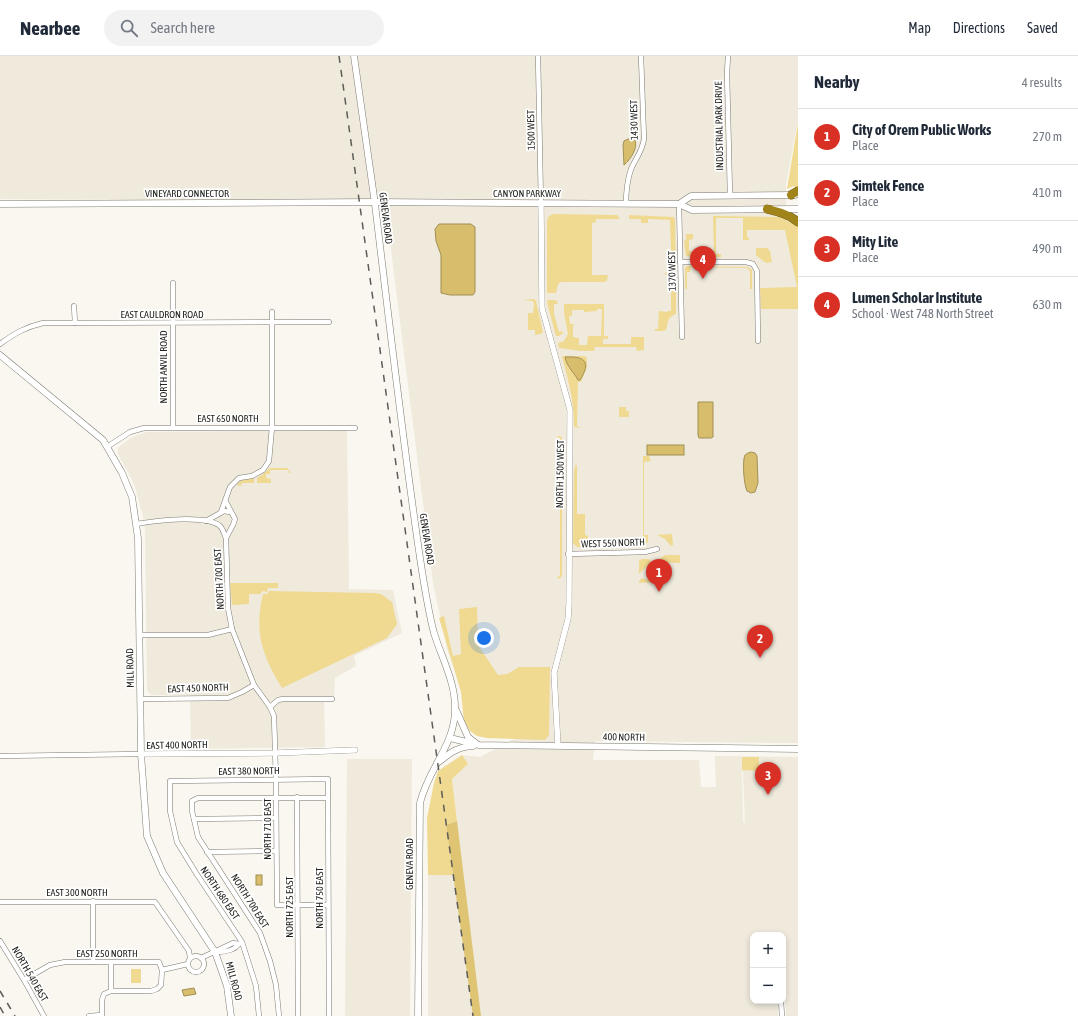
<!DOCTYPE html>
<meta charset="utf-8">
<style>
body{margin:0;font-family:"Asap Condensed",sans-serif;background:#f2f2f3;color:#1f2937}
.controls{position:absolute;right:12px;bottom:12px;display:grid;overflow:hidden;border-radius:8px;box-shadow:0 2px 6px #0003}
.controls button{width:36px;height:36px;display:grid;place-items:center;padding:0;border:0;border-bottom:1px solid #e0e1e3;background:#fff;color:#1f2937;font:20px sans-serif}
.you{position:absolute;left:484px;top:582px;width:14px;height:14px;margin:-10px;border:3px solid #fff;border-radius:50%;background:#1a73e8;box-shadow:0 0 0 6px #1a73e833}
.badge{display:grid;place-items:center;width:26px;height:26px;border-radius:50%;background:#d93025;color:#fff;font-size:13px;font-weight:700}
.pin{position:absolute;translate:-50% -33px;filter:drop-shadow(0 1px 2px #0008)}
.pin::after{content:'';position:absolute;top:21px;width:14px;height:12px;background:inherit;clip-path:polygon(0 0,100% 0,50% 100%)}
.list{margin:0;padding:0;list-style:none}
h2{display:flex;justify-content:space-between;align-items:center;height:52px;margin:0;padding:0 16px;font-size:17px}
h2 small{font-size:13px;font-weight:400;color:#747a83}
.list li{display:grid;grid-template-columns:26px 1fr auto;gap:12px;align-items:center;box-sizing:border-box;height:56px;padding:0 16px;border-top:1px solid #e0e1e3}
.list b{display:block;font-size:15px;white-space:nowrap}
.list p{margin:0;font-size:13px;white-space:nowrap;color:#747a83}
.list em{font-size:13px;font-style:normal;color:#747a83}
.icon{flex:none;width:22px;height:22px;fill:none;stroke:currentColor;stroke-width:2;stroke-linecap:round;stroke-linejoin:round}
.map{position:relative;flex:none;width:798px;height:960px;overflow:hidden}
header{display:flex;align-items:center;gap:24px;box-sizing:border-box;height:56px;padding:0 20px;background:#fff;border-bottom:1px solid #e0e1e3}
header strong{font-size:19px}
nav{display:flex;gap:22px;margin-inline-start:auto;font-size:14px}
.search{width:280px;height:36px;background:#f2f2f3;display:flex;align-items:center;gap:10px;box-sizing:border-box;padding:0 14px;border-radius:22px;color:#747a83;font-size:15px}
main{display:flex}
aside{flex:1;background:#fff}
.map>svg:first-child{display:block}
</style>
<header>
<strong>Nearbee</strong>
<div class="search"><svg class="icon" aria-label="search" viewBox="0 0 24 24"><circle cx="10" cy="10" r="6"/><path d="M15 15l6 6"/></svg>Search here</div>
<nav><a>Map</a><a>Directions</a><a>Saved</a></nav>
</header>
<main>
<div class="map">
<svg width="798" height="960" viewBox="0 0 798 960">
<rect width="100%" height="100%" fill="#f9f7ef"/>
<g fill="#efeadc" fill-rule="evenodd">
<path d="M0,0H798V64L786,128V170L798,222V687L595,685L593,704H699L701,731H716L715,700L798,701V960H786L785,914H783V879H753V945H778V960H428V819H453L446,769L457,765L452,723L468,708L462,699L480,701L528,676L460,629L447,593L433,527L385,146L0,143ZM742,715H743L745,767L743,766Z"/>
<path d="M347,374L349,533L393,534L402,577L354,600L356,610L335,622L334,645L324,646L325,691L191,693L190,639H152L149,637L147,634L145,473L143,460L135,431L130,420L118,398V392L120,390L129,383L137,379L147,376Z"/>
<path d="M347,703H412L410,960H345Z"/>
</g>
<g fill="#f0d991" fill-rule="evenodd">
<path d="M798,67V130L796,132L794,130L787,133Z"/>
<path d="M553,158L617,159L620,163H596V166L592,167V219H608L607,224L605,226H561L558,228L556,237H547V166L548,161Z"/>
<path d="M629,159L674,161L675,164L676,219H665V217H672L670,164L648,163V167H641V163H629Z"/>
<path d="M713,160L778,161L785,162V164L798,170V253H761L760,232L797,231L785,174H747V181L749,182V184H743V162H716V198H721V201H710V195H714Z"/>
<path d="M686,178H693V183L689,184V195L698,196V201L686,200L684,185L686,184Z"/>
<path d="M756,192H767L770,195L772,206L766,207L756,199Z"/>
<path d="M687,210L748,211L752,214V233H750V215L747,212L691,211L690,216H687V233H685V212Z"/>
<path d="M667,229H675L676,230V258C666,262 669,265 666,274L663,275H655V273H658L659,255L667,256L668,255H671V231Z"/>
<path d="M534,243L536,245L543,276L541,278L535,279V274H528V257H533L534,249L533,245L523,244Z"/>
<path d="M548,244H556L558,248H554V258L559,276L562,275L563,277L559,280H556L547,246Z"/>
<path d="M564,248H604V280H608V283H603V288H631V281H644V294L637,295L636,291H595L594,295H581L559,292L558,287L564,285L568,278L564,257ZM597,253H602L601,280H588L587,289H579V282L573,281V269L575,268H570L569,260H572V254H584V256L597,255Z"/>
<path d="M563,300H585L587,302V311L581,326H578L577,370L581,372L574,371C574,344 569,327 562,301Z"/>
<path d="M619,351H626V355H629V361H619Z"/>
<path d="M560,380L562,382V520L559,523L557,521L560,520V382L556,381Z"/>
<path d="M643,400H649L651,405L644,406V479H648V486L644,490L643,488Z"/>
<path d="M575,409H577V458H585V479L588,480V485L586,486V491H577L573,487L574,414L575,413Z"/>
<path d="M270,412H287L291,417H289L288,414H270V418H266V422L271,423V427H257V422L262,419Z"/>
<path d="M254,422V427H242L241,430L237,429C240,423 248,423 254,422Z"/>
<path d="M672,478L673,489L671,490L665,483L657,479Z"/>
<path d="M665,499H680V507L660,506L658,504Z"/>
<path d="M642,503H649L651,506L639,518V505Z"/>
<path d="M659,512V526L639,527V525L642,522L648,524Z"/>
<path d="M230,527H278V532H268L267,536L263,535L260,538H249V548L233,549L232,548Z"/>
<path d="M269,535L373,537L381,538L392,546L397,568L387,582L282,632C262,599 254,576 263,538H267Z"/>
<path d="M477,551L478,589L498,619L507,618L519,611H550L549,679L545,684L487,682L477,680L470,675L464,666L461,636L439,562L444,560L453,600L461,598L459,553Z"/>
<path d="M462,699L468,708L452,723L457,765L446,769L453,819H428L427,762L434,727L438,715Z"/>
<path d="M742,701H759V715L742,714Z"/>
<rect x="131" y="913" width="10" height="14"/>
</g>
<path fill="#dfc573" d="M457,765L481,960H473L446,769Z"/>
<g fill="#d8be6c" stroke="#a29055">
<path d="M628,83L635,84C638,92 631,103 624,109L623,89L624,85Z"/>
<path d="M439,168H471L475,171V236L473,239H450L441,237V199L436,185L435,173Z"/>
<path d="M565,301C584,300 592,305 580,324H578C573,315 567,311 565,301Z"/>
<path d="M698,346H713V381L711,382H699L698,379Z"/>
<rect x="647" y="389" width="37" height="10"/>
<path d="M751,396L755,397L757,400L758,427L755,436L751,437L747,435C744,429 742,405 745,399C747,397 748,397 751,396Z"/>
<rect x="256" y="819" width="6" height="10"/>
<path d="M194,932L196,938L184,940L182,934Z"/>
</g>
<g fill="none" stroke-linecap="round" stroke-linejoin="round">
<defs>
<g id="minor">
<path d="M538,0L541,148"/>
<path d="M728,0L727,17L730,139"/>
<path d="M626,148C626,136 627,125 631,113C636,102 642,96 644,83L641,0"/>
<path d="M679,148L682,281"/>
<path d="M680,206H746L753,208L757,215L758,285"/>
<path d="M74,250L75,267"/>
<path d="M0,288C15,277 26,271 43,267L329,266"/>
<path d="M173,371V227"/>
<path d="M107,391L130,376L144,372H355"/>
<path d="M226,446L235,463L233,469L226,482"/>
<path d="M221,456L230,431L239,422L252,420L263,414L269,405L272,371V256"/>
<path d="M206,465L224,455L230,456"/>
<path d="M136,468C154,465 206,458 220,470C223,473 224,478 226,482L228,552L232,573L254,629L270,651L274,660L276,724L277,849H328"/>
<path d="M568,498L645,496L657,493"/>
<path d="M140,579H208L232,573"/>
<path d="M141,643L228,642L242,636L254,629"/>
<path d="M270,651L278,644L283,643H332"/>
<path d="M0,700L141,698"/>
<path d="M297,741L298,960"/>
<path d="M194,763L276,762"/>
<path d="M207,796L276,795"/>
<path d="M93,845V906"/>
<path d="M0,846H155L189,895L190,902"/>
<path d="M0,885L24,924L44,960"/>
<path d="M217,896C225,896 234,895 239,888"/>
<circle cx="196" cy="908" r="8"/>
<path d="M201,902L233,887L239,888"/>
<path d="M162,914L188,908"/>
<path d="M24,924L50,909L65,906H159L162,914L161,929L157,933L151,935H111"/>
<path d="M781,945L782,960"/>
<path d="M89,960L102,959"/>
<path d="M102,960V944L104,938L111,935V906"/>
<path d="M259,960L256,930L242,886L196,817L177,786L170,755V725L328,723L329,960"/>
<path d="M279,960L276,929L270,905L260,877L198,781L192,755V745L198,742H328"/>
</g>
<g id="tertiary">
<path d="M541,148L542,252L570,354L569,548L568,563L554,617L558,690"/>
<path d="M141,698L275,697L355,694"/>
</g>
<g id="secondary">
<path d="M354,0C361,49 368,99 375,148C389,264 402,379 419,495C423,522 427,550 434,577C442,603 456,627 455,655C454,690 428,713 420,747L418,960"/>
<path d="M0,148L374,146L679,148L692,154L798,153"/>
<path d="M679,148L691,140L795,139"/>
<path d="M0,299L103,384L122,417L132,441L138,482L141,698L147,780L163,817L215,896L227,930L231,960"/>
<path d="M456,654L468,681L477,688"/>
<path d="M450,682L479,689L798,693"/>
<path d="M440,705C451,696 458,691 473,690"/>
</g>
<g id="motorway">
<path d="M791,139L798,135"/>
<path d="M767,153C779,156 788,158 798,166"/>
</g>
</defs>
<use href="#minor" stroke="#7c7a73" stroke-width="5.5"/>
<use href="#tertiary" stroke="#7c7a73" stroke-width="6"/>
<use href="#secondary" stroke="#7c7a73" stroke-width="7"/>
<use href="#motorway" stroke="#74621b" stroke-width="9"/>
<use href="#minor" stroke="#fff" stroke-width="4.5"/>
<use href="#tertiary" stroke="#fff" stroke-width="5.5"/>
<use href="#secondary" stroke="#fff" stroke-width="6"/>
<use href="#motorway" stroke="#a08419" stroke-width="8"/>
<g stroke="#5d5c58" stroke-width="1.5" stroke-dasharray="7 7" stroke-linecap="butt">
<path d="M339,0L473,960"/>
<path d="M0,935L15,960"/>
<path d="M0,951L5,960"/>
</g>
</g>
<g text-anchor="middle" dominant-baseline="central" stroke-width="3.5" stroke-linejoin="round" paint-order="stroke">
<g font-size="10" fill="#232320" stroke="#fff">
<text transform="translate(634 64) rotate(-91)">1430 WEST</text>
<text transform="translate(719 70) rotate(-91)">INDUSTRIAL PARK DRIVE</text>
<text transform="translate(531 74) rotate(-91)">1500 WEST</text>
<text x="187" y="137">VINEYARD CONNECTOR</text>
<text x="527" y="137">CANYON PARKWAY</text>
<text transform="translate(386 162) rotate(83)">GENEVA ROAD</text>
<text transform="translate(672 215) rotate(-91)">1370 WEST</text>
<text x="162" y="258">EAST CAULDRON ROAD</text>
<text transform="translate(163 311) rotate(-90)">NORTH ANVIL ROAD</text>
<text x="228" y="362">EAST 650 NORTH</text>
<text transform="translate(560 418) rotate(-89)">NORTH 1500 WEST</text>
<text transform="translate(427 483) rotate(81)">GENEVA ROAD</text>
<text transform="translate(613 487) rotate(-2)">WEST 550 NORTH</text>
<text transform="translate(219 523) rotate(-93)">NORTH 700 EAST</text>
<text transform="translate(130 612) rotate(-91)">MILL ROAD</text>
<text transform="translate(198 632) rotate(-2)">EAST 450 NORTH</text>
<text transform="translate(624 681) rotate(1)">400 NORTH</text>
<text transform="translate(177 689) rotate(-1)">EAST 400 NORTH</text>
<text transform="translate(249 715) rotate(-1)">EAST 380 NORTH</text>
<text transform="translate(267 773) rotate(-90)">NORTH 710 EAST</text>
<text transform="translate(409 808) rotate(-90)">GENEVA ROAD</text>
<text x="77" y="836">EAST 300 NORTH</text>
<text transform="translate(220 837) rotate(56)">NORTH 680 EAST</text>
<text transform="translate(319 842) rotate(-90)">NORTH 750 EAST</text>
<text transform="translate(250 845) rotate(58)">NORTH 700 EAST</text>
<text transform="translate(289 851) rotate(-90)">NORTH 725 EAST</text>
<text x="107" y="897">EAST 250 NORTH</text>
<text transform="translate(30 918) rotate(60)">NORTH 540 EAST</text>
<text transform="translate(234 925) rotate(75)">MILL ROAD</text>
</g>
</g>
</svg>
<div class="controls">
<button>+</button>
<button>−</button>
</div>
<div class="you"></div>
<div class="pin badge" style="left:659px;top:536px">1</div>
<div class="pin badge" style="left:760px;top:602px">2</div>
<div class="pin badge" style="left:768px;top:739px">3</div>
<div class="pin badge" style="left:703px;top:223px">4</div>
</div>
<aside>
<h2>Nearby<small>4 results</small></h2>
<ul class="list">
<li><span class="badge">1</span><div><b>City of Orem Public Works</b><p>Place</p></div><em>270 m</em></li>
<li><span class="badge">2</span><div><b>Simtek Fence</b><p>Place</p></div><em>410 m</em></li>
<li><span class="badge">3</span><div><b>Mity Lite</b><p>Place</p></div><em>490 m</em></li>
<li><span class="badge">4</span><div><b>Lumen Scholar Institute</b><p>School · West 748 North Street</p></div><em>630 m</em></li>
</ul>
</aside>
</main>
